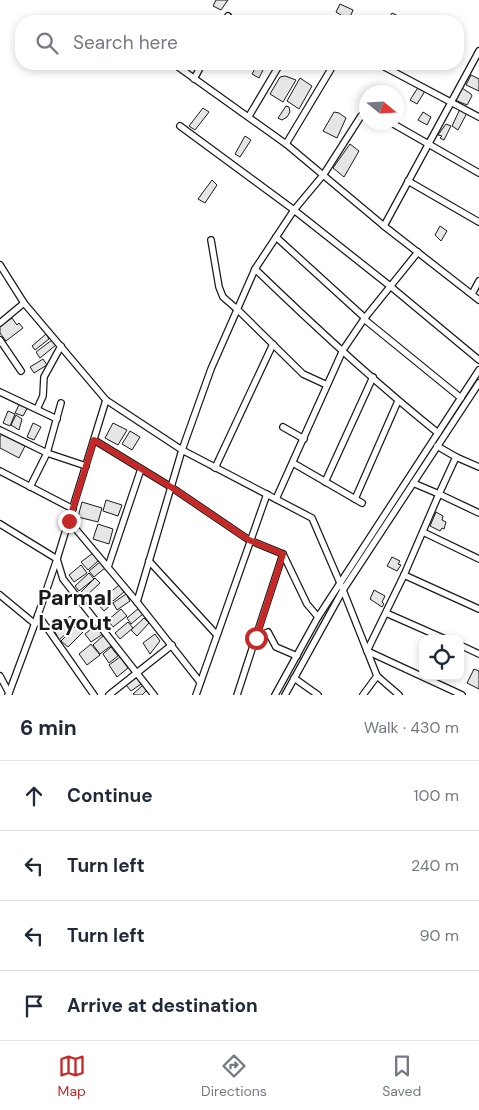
<!DOCTYPE html>
<meta charset="utf-8">
<style>
body{margin:0;font-family:"DM Sans",sans-serif;background:#f2f2f3;color:#1f2937}
.controls{position:absolute;right:15px;bottom:15px;display:grid;overflow:hidden;border-radius:10px;box-shadow:0 2px 8px #0003}
.controls button{width:45px;height:45px;display:grid;place-items:center;padding:0;border:0;border-bottom:1px solid #e0e1e3;background:#fff;color:#1f2937;font:25px sans-serif}
.compass{position:absolute;left:359px;top:85px;width:45px;height:45px;border-radius:50%;background:#fff;box-shadow:0 2px 8px #0003;rotate:108deg}
.stop{position:absolute;width:15px;height:15px;margin:-11px;border:4px solid #c62828;border-radius:50%;background:#fff}
.stop.end{background:#c62828;border-color:#fff;box-shadow:0 1px 5px #0008}
.list{margin:0;padding:0;list-style:none}
h2{display:flex;justify-content:space-between;align-items:center;height:65px;margin:0;padding:0 20px;font-size:21px}
h2 small{font-size:16px;font-weight:400;color:#747a83}
.list li{display:grid;grid-template-columns:32px 1fr auto;gap:15px;align-items:center;box-sizing:border-box;height:70px;padding:0 20px;border-top:1px solid #e0e1e3}
.list b{display:block;font-size:19px;white-space:nowrap}
.list em{font-size:16px;font-style:normal;color:#747a83}
.icon{flex:none;width:28px;height:28px;fill:none;stroke:currentColor;stroke-width:2;stroke-linecap:round;stroke-linejoin:round}
.map{position:relative;flex:none;width:479px;height:695px;overflow:hidden}
.search{position:absolute;background:#fff;box-shadow:0 2px 8px #0003;left:15px;right:15px;top:15px;height:55px;display:flex;align-items:center;gap:12px;box-sizing:border-box;padding:0 18px;border-radius:20px;color:#747a83;font-size:19px}
.sheet{height:345px;background:#fff}
nav{display:flex;justify-content:space-around;align-items:center;box-sizing:border-box;height:70px;border-top:1px solid #e0e1e3;background:#fff;font-size:14px;color:#747a83}
nav a{display:grid;justify-items:center;gap:2px}
nav .on{color:#c62828}
.map>svg:first-child{display:block}
</style>
<div class="map">
<svg width="479" height="695" viewBox="0 0 479 695">
<rect width="100%" height="100%" fill="#fff"/>
<g fill="#e6e6e6" stroke="#1a1a1a">
<path d="M216,0H228L221,10L213,6Z"/>
<path d="M340,4L353,10L349,20L336,12Z"/>
<path d="M392,13L407,20L406,21L387,20Z"/>
<path d="M258,64H266L259,78L252,74Z"/>
<path d="M471,75L479,79V91L466,85Z"/>
<path d="M285,76L296,80L283,102L270,94L280,77Z"/>
<path d="M300,78L312,86L299,109L287,101Z"/>
<path d="M419,86L425,91L417,104L410,100Z"/>
<path d="M462,88L471,94L472,96L467,105L455,100Z"/>
<path d="M286,106L289,107L290,112L287,117L282,120L278,118Z"/>
<path d="M203,108L209,112L195,130L189,126Z"/>
<path d="M460,109L467,113L458,130L452,126Z"/>
<path d="M334,112L339,113L346,118L337,138L323,131Z"/>
<path d="M423,112L431,117L427,125L418,120Z"/>
<path d="M446,124L451,126L444,140L440,138L442,136L438,135Z"/>
<path d="M245,136L251,140L240,157L235,154Z"/>
<path d="M350,144L359,151L344,177L333,168Z"/>
<path d="M212,180L217,185L205,203L198,199Z"/>
<path d="M440,226L447,231L441,241L435,235Z"/>
<path d="M12,318L17,325L19,323L23,328L6,341L0,333V326Z"/>
<path d="M46,334L49,339L35,350L32,346Z"/>
<path d="M52,340L56,345L40,358L36,352Z"/>
<path d="M43,359L47,365L34,373L30,367Z"/>
<path d="M20,403L28,407L23,416L15,413Z"/>
<path d="M8,411L15,414L10,426L3,423Z"/>
<path d="M16,415L22,419L19,430L11,425Z"/>
<path d="M33,423L41,427L34,440L27,437Z"/>
<path d="M113,423L127,430L118,445L105,438Z"/>
<path d="M130,431L140,437L132,450L122,444Z"/>
<path d="M2,434L25,446L19,458L0,448V437Z"/>
<path d="M106,500L122,505L118,516L103,511Z"/>
<path d="M82,502L102,508L98,522L78,517Z"/>
<path d="M436,512L443,516L442,520L446,522L444,529L442,528L440,531L430,526Z"/>
<path d="M98,524L113,529L109,544L93,539Z"/>
<path d="M93,553L99,560L88,570L81,562Z"/>
<path d="M392,557L400,561L398,564L401,565L397,571L387,566Z"/>
<path d="M100,562L105,568L94,577L89,571Z"/>
<path d="M81,565L87,573L74,582L69,575Z"/>
<path d="M89,573L94,579L79,591L75,586Z"/>
<path d="M95,578L100,583L84,598L81,592Z"/>
<path d="M119,585L124,592L113,601L107,595Z"/>
<path d="M374,590L385,596L382,602L384,604L382,607L370,599Z"/>
<path d="M126,594L130,601L117,610L113,603Z"/>
<path d="M106,595L113,603L104,611L97,603Z"/>
<path d="M139,608L143,614L131,624L127,618Z"/>
<path d="M121,609L127,616L113,627L108,620Z"/>
<path d="M70,616L77,624L59,640L54,630Z"/>
<path d="M144,618L149,623L137,636L131,630Z"/>
<path d="M128,622L133,628L120,639L115,633Z"/>
<path d="M77,625L83,632L68,647L61,641Z"/>
<path d="M96,625L103,634L91,642L85,634Z"/>
<path d="M155,634L160,641L150,654L143,643Z"/>
<path d="M104,635L112,645L100,654L93,645Z"/>
<path d="M91,644L100,655L87,665L79,654Z"/>
<path d="M111,647L118,656L109,663L103,654Z"/>
<path d="M120,657L128,668L117,677L109,665Z"/>
<path d="M474,669L479,671V689L467,683Z"/>
<path d="M137,677L141,684L131,691L126,685Z"/>
<path d="M143,685L147,690L142,695H135L133,694Z"/>
</g>
<g fill="none" stroke-linecap="round" stroke-linejoin="round">
<defs>
<g id="minor">
<path d="M225,21L228,16"/>
<path d="M413,21L414,20"/>
<path d="M174,64L286,144L384,226L479,300"/>
<path d="M379,64L479,117"/>
<path d="M194,79L202,64"/>
<path d="M249,116L280,64"/>
<path d="M390,122L479,173"/>
<path d="M180,126L294,210L390,286L479,360"/>
<path d="M286,144L331,69"/>
<path d="M408,181L479,222"/>
<path d="M384,226L479,51"/>
<path d="M276,237L365,318"/>
<path d="M211,240L219,287L223,297L238,310L303,374L327,385"/>
<path d="M0,265L24,303L106,400L182,450L312,518L343,590L377,676L399,695"/>
<path d="M255,269C314,326 374,382 438,433"/>
<path d="M472,294L479,281"/>
<path d="M364,319L461,398"/>
<path d="M0,323L24,303"/>
<path d="M0,340L21,371"/>
<path d="M0,392L57,419"/>
<path d="M106,400L57,559L63,579L154,695"/>
<path d="M37,409L43,396L44,377L61,346"/>
<path d="M283,427L304,439"/>
<path d="M0,430L47,453L86,466"/>
<path d="M94,440L171,487L249,540L283,554L237,695"/>
<path d="M437,446L456,457"/>
<path d="M293,463L362,503"/>
<path d="M215,468L273,344"/>
<path d="M0,471L73,509"/>
<path d="M325,482L373,377"/>
<path d="M413,483L439,494L456,457L479,467"/>
<path d="M30,487L47,453L61,403"/>
<path d="M276,499L343,350L364,319L418,252"/>
<path d="M355,499L398,401"/>
<path d="M69,521L137,602L200,682"/>
<path d="M0,524L57,559L38,615L9,693"/>
<path d="M423,532L479,559"/>
<path d="M283,554L307,604L318,617"/>
<path d="M149,561L216,634"/>
<path d="M108,567L141,469"/>
<path d="M404,575L479,609"/>
<path d="M0,595L35,624"/>
<path d="M137,602L182,450L211,369L255,269L294,210L324,174L361,116L366,112"/>
<path d="M386,613L445,639"/>
<path d="M38,615L94,695"/>
<path d="M256,638L268,632L276,647L297,656"/>
<path d="M460,645L479,654"/>
<path d="M0,676L9,693L8,695"/>
<path d="M294,678L318,695"/>
<path d="M109,695L172,645"/>
<path d="M196,695L267,494"/>
<path d="M275,695L318,617L479,370"/>
<path d="M285,695L343,590L479,383"/>
<path d="M363,695L377,676"/>
<path d="M462,695L367,651L404,575L439,494L479,513"/>
</g>
</defs>
<use href="#minor" stroke="#1a1a1a" stroke-width="8"/>
<use href="#minor" stroke="#fff" stroke-width="5.5"/>
</g>
<g fill="none" stroke-linecap="round" stroke-linejoin="round">
<path stroke="#c62828" stroke-width="6" d="M69,521L94,440L171,487L249,540L283,554L256,638"/>
</g>
<g text-anchor="middle" dominant-baseline="central" stroke-width="4" stroke-linejoin="round" paint-order="stroke">
<g font-size="22" font-weight="bold" fill="#1a1a1a" stroke="#fff">
<text x="75" y="597">Parmal<tspan x="75" dy="25">Layout</tspan></text>
</g>
</g>
</svg>
<div class="controls">
<button><svg class="icon" aria-label="locate" viewBox="0 0 24 24"><circle cx="12" cy="12" r="6"/><path d="M12 2v4M12 18v4M2 12h4M18 12h4"/></svg></button>
</div>
<svg class="compass" viewBox="-18 -18 36 36"><path d="M0-13l5 13h-10z" fill="#e53935"/><path d="M0 13l5-13h-10z" fill="#747a83"/></svg>
<div class="stop" style="left:256px;top:638px"></div>
<div class="stop end" style="left:69px;top:521px"></div>
<div class="search"><svg class="icon" aria-label="search" viewBox="0 0 24 24"><circle cx="10" cy="10" r="6"/><path d="M15 15l6 6"/></svg>Search here</div>
</div>
<section class="sheet">
<h2>6 min<small>Walk · 430 m</small></h2>
<ul class="list">
<li><svg class="icon" aria-label="ahead" viewBox="0 0 24 24"><path d="M12 20V5M6 11l6-6 6 6"/></svg><div><b>Continue</b></div><em>100 m</em></li>
<li><svg class="icon" aria-label="left" viewBox="0 0 24 24"><path d="M17 20v-9H6M10 6l-5 5 5 5"/></svg><div><b>Turn left</b></div><em>240 m</em></li>
<li><svg class="icon" aria-label="left" viewBox="0 0 24 24"><path d="M17 20v-9H6M10 6l-5 5 5 5"/></svg><div><b>Turn left</b></div><em>90 m</em></li>
<li><svg class="icon" aria-label="arrive" viewBox="0 0 24 24"><path d="M6 21V4h12l-3 4 3 4H6"/></svg><div><b>Arrive at destination</b></div></li>
</ul>
</section>
<nav>
<a class="on"><svg class="icon" aria-label="map" viewBox="0 0 24 24"><path d="M3 6l6-2 6 2 6-2v14l-6 2-6-2-6 2zM9 4v14M15 6v14"/></svg>Map</a>
<a><svg class="icon" aria-label="directions" viewBox="0 0 24 24"><path d="M12 3l9 9-9 9-9-9zM9 14v-3h6M13 9l2 2-2 2"/></svg>Directions</a>
<a><svg class="icon" aria-label="saved" viewBox="0 0 24 24"><path d="M7 4h10v16l-5-4-5 4z"/></svg>Saved</a>
</nav>
